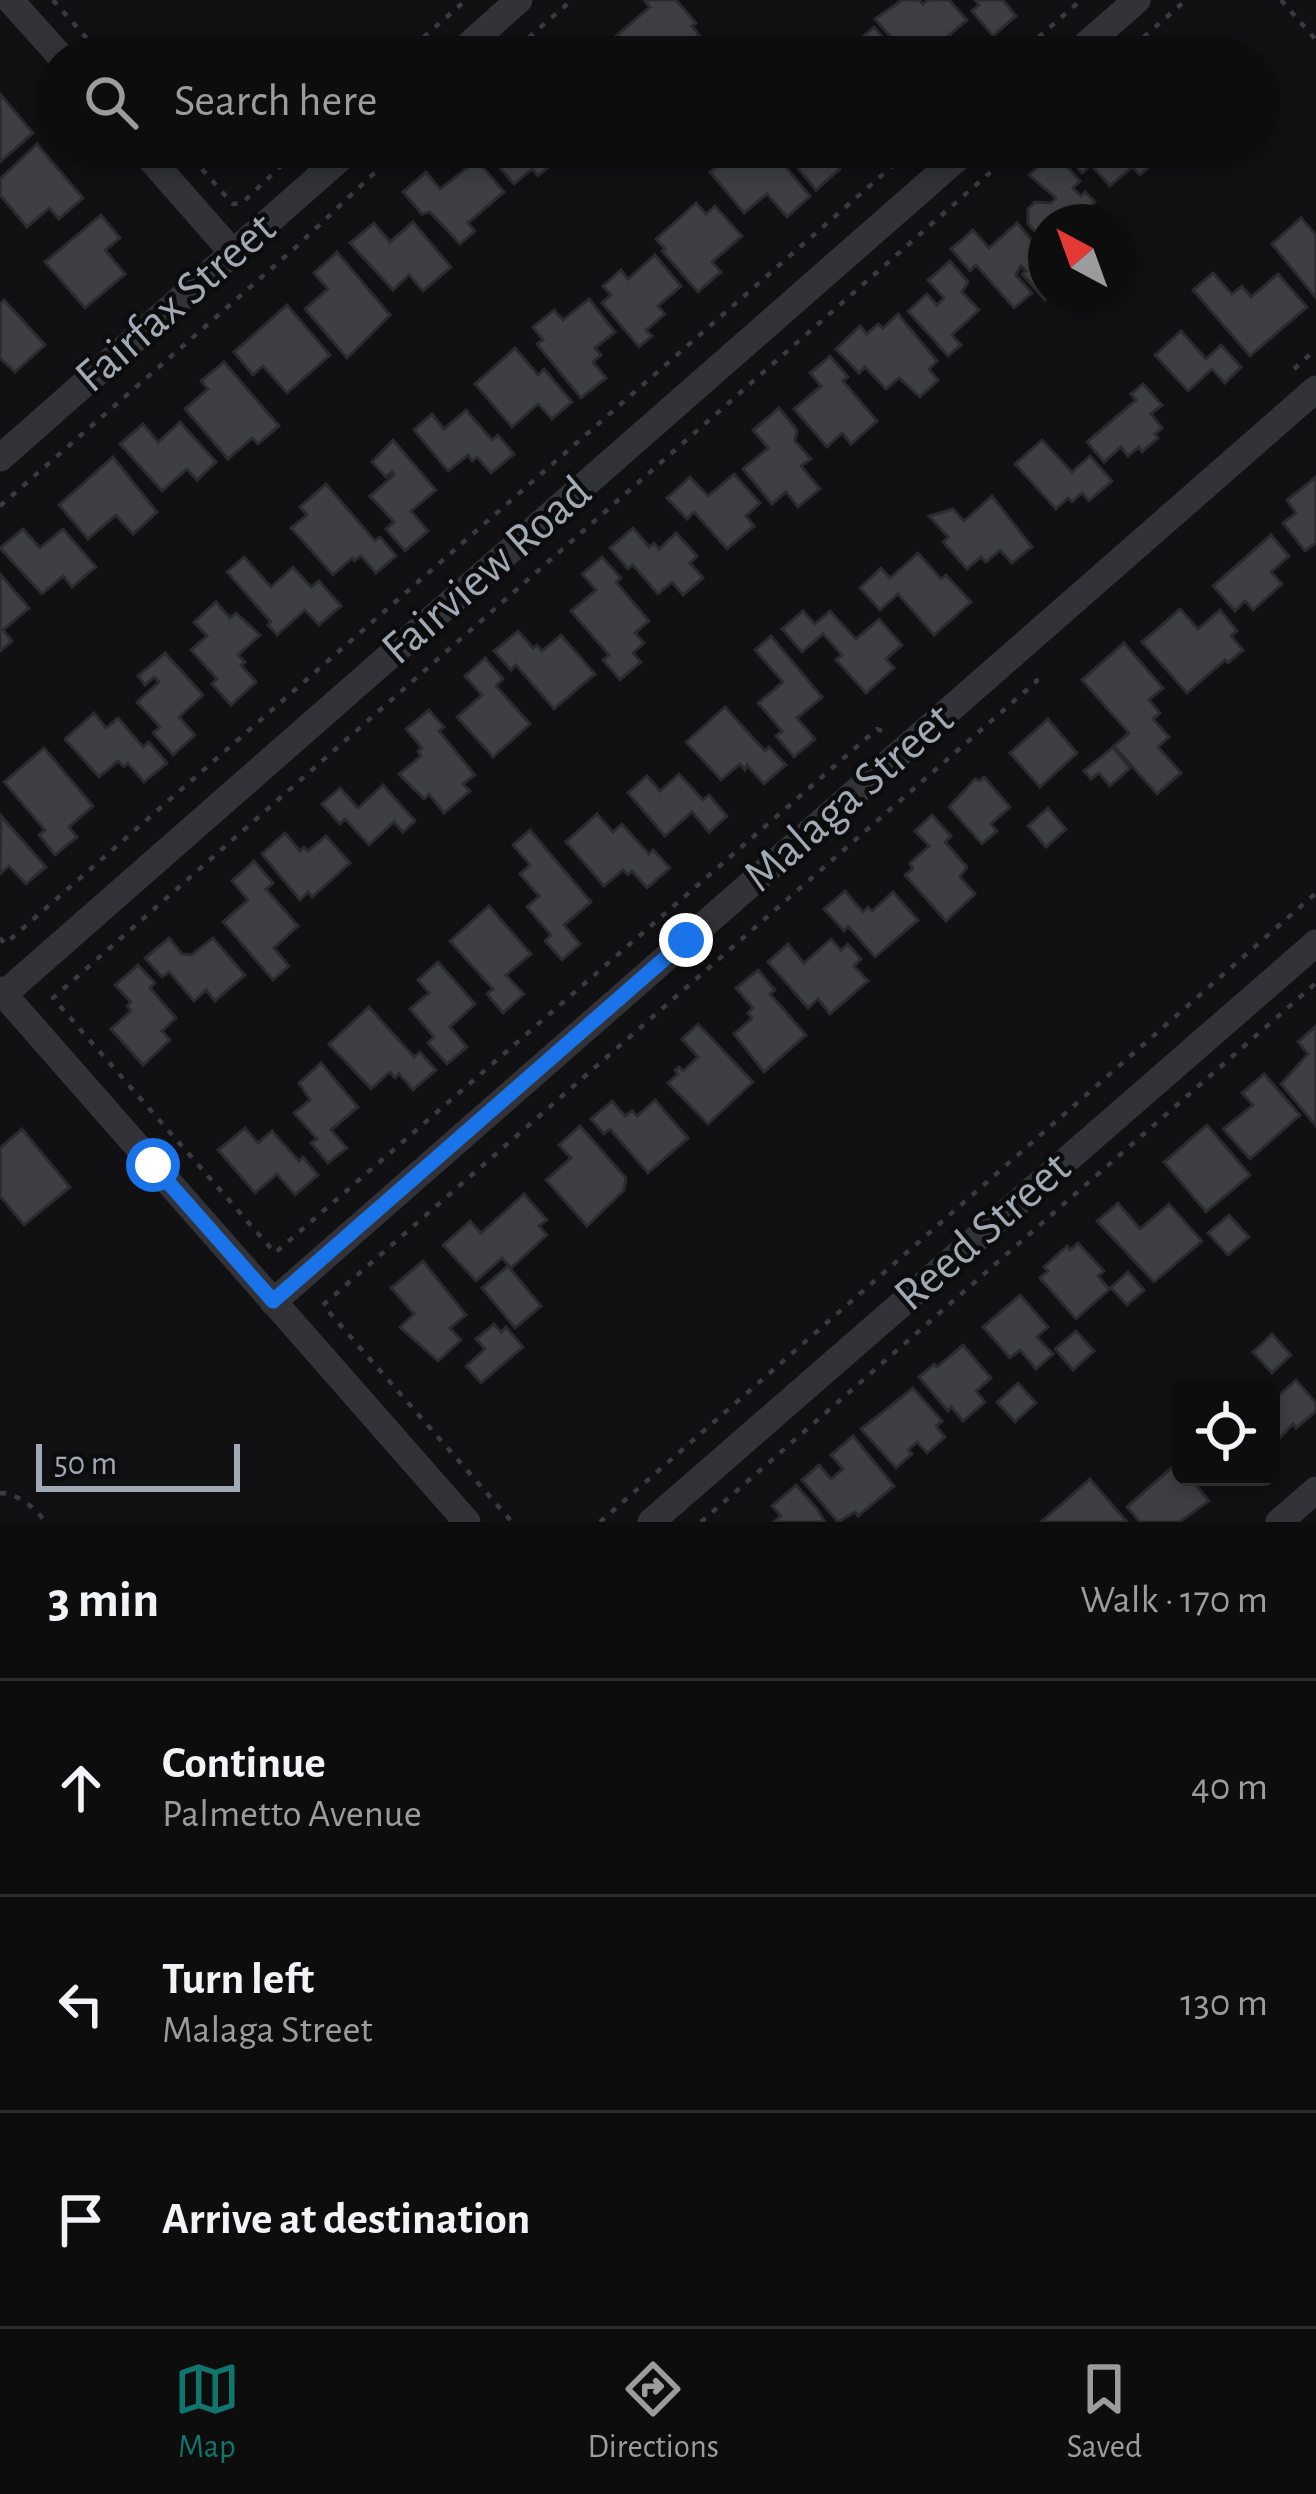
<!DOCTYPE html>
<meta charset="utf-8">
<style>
body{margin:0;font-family:"Alegreya Sans",sans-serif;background:#1b1b1c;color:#f1f3f6}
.controls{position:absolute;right:36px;bottom:36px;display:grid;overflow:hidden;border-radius:18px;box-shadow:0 6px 18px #0003}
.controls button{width:108px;height:108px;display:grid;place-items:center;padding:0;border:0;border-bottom:3px solid #2d2d2e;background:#0d0d0e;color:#f1f3f6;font:60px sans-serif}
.compass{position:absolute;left:1028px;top:204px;width:108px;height:108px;border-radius:50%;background:#0d0d0e;box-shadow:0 6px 18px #0003;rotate:319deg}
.scale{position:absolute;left:36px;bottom:30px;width:204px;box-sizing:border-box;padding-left:12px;border:6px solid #a1a9b5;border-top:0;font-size:33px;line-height:42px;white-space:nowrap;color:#a1a9b5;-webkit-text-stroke:9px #0c0c0e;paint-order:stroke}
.stop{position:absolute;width:36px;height:36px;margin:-27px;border:9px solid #1a73e8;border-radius:50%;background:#fff}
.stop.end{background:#1a73e8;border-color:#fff;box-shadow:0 3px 12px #0008}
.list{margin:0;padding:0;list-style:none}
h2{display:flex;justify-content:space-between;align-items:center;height:156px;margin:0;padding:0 48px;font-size:51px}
h2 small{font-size:39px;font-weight:400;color:#9a9c9e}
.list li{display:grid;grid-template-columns:78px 1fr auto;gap:36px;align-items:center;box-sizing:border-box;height:216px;padding:0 48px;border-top:3px solid #2d2d2e}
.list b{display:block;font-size:45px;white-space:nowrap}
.list p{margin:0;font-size:39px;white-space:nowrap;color:#9a9c9e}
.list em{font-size:39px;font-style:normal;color:#9a9c9e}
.icon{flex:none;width:66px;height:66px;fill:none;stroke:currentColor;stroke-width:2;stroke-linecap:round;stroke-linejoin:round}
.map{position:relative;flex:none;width:1316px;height:1522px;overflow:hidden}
.search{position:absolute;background:#0d0d0e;box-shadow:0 6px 18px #0003;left:36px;right:36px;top:36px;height:132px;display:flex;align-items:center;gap:30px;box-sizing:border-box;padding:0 42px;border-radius:66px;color:#9a9c9e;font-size:45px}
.sheet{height:804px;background:#0d0d0e}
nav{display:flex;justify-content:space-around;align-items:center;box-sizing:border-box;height:168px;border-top:3px solid #2d2d2e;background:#0d0d0e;font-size:33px;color:#9a9c9e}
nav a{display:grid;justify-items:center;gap:6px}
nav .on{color:#0f766e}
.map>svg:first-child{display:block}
</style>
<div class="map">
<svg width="1316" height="1522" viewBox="0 0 1316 1522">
<rect width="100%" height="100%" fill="#111113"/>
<g fill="#3d3f43" stroke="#2b2b2f" stroke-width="3">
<path d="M644,0H676L696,23L692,26L699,35L685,47L679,40L659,57H633L615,37L650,7Z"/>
<path d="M902,0H919L923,4L928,0H949L967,20L948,36L954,43L944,51L950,57H908L875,19Z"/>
<path d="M975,0H1003L1016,16L993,36L972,11L979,5Z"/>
<path d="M874,27L900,57H839Z"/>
<path d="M0,94L33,133L0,162Z"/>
<path d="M37,144L83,198L59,219L49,208L27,227L0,195V179Z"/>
<path d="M492,147H572L538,176L532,169L514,184L486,152Z"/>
<path d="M722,147H750L754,152L769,147L810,196L787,217L767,194L744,213L710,172L721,163L714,154Z"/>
<path d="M789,147H829L824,151L840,169L816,190L797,167L803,162Z"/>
<path d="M1070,147H1150L1157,160L1140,175L1132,167L1110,186L1091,165L1082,173L1064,152Z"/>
<path d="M1054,152L1080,181L1073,188L1081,196L1085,192L1095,202L1088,208L1092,211L1084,219L1087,222H1046V243L1028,224V209L1035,202L1051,203L1056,198L1029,175Z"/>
<path d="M477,160L504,192L468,223L475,231L460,244L430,212L422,214L403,192L426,172L440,189Z"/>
<path d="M696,203L706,214L715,206L742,236L712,262L721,272L698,292L662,251L665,249L656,239Z"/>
<path d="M101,215L120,238L105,250L125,274L85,308L45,262Z"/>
<path d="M1301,218L1316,235V298L1272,244Z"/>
<path d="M413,222L451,267L423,291L409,275L393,290L350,243L374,223L390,242Z"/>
<path d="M1017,223L1046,257V294H1052L1045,300L1022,274L1026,271L1021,266L1016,275L1032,293L1014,308L976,265L970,271L951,249L973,230L989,248Z"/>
<path d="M337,252L390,315L347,358L305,309L328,289L314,273Z"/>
<path d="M655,255L681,286L658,306L665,314L646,330L652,336L639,347L602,303L611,295L603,286L621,270L628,279Z"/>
<path d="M950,261L968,282L962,292L979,310L952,335L961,345L948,356L908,311L927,294L937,305L944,298L928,280Z"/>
<path d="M1213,273L1232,294L1242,286L1251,297L1278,274L1307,307L1250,356L1193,290Z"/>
<path d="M589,299L615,332L595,348L601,355L593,362L606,378L581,398L537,344L543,340L533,327L554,310L563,320Z"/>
<path d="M4,300L45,345L15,372L0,358V304Z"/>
<path d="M287,305L330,355L287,393L263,366L253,375L234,352Z"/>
<path d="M898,314L937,361L929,369L938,380L920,397L899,378L886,389L865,367L859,373L836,349L860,326L867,334L878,324L883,328Z"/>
<path d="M1181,331L1206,359L1221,345L1241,367L1225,383L1212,369L1188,391L1155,355Z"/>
<path d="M515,348L538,375L544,369L572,402L552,419L538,404L512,427L475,384Z"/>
<path d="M830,356L848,377L843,381L877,421L851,444L842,433L827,447L794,409L821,386L810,373Z"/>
<path d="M224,362L279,426L258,444L252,438L228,459L185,409L208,389L201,381Z"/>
<path d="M1143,384L1162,405L1151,414L1162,428L1155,434L1158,438L1142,452L1139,447L1128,456L1121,447L1104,462L1087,442L1136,400L1131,394Z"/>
<path d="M779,408L797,430L795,441L811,459L801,466L820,489L798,507L786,492L772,504L743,469L768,448L753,430Z"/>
<path d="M466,410L492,440L498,435L514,454L491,473L477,457L472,461L468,455L448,471L414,430L432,414L444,429Z"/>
<path d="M180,422L216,462L197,480L187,469L162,491L120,444L143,424L158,442Z"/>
<path d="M393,440L436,490L411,511L428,531L405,551L386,529L394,522L370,496L394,475L392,472L386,477L372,462Z"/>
<path d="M1042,440L1072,472L1090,456L1112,481L1089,501L1082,493L1072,502L1068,498L1056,509L1015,464Z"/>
<path d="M113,457L157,512L133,534L116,515L88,539L59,505Z"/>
<path d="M734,474L760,503L746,516L754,526L727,549L694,512L687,519L667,498L690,477L708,496Z"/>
<path d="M1316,477V543L1305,551L1283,523L1296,513L1287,500Z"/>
<path d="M326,484L375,541L380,537L396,556L376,573L361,556L354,561L352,558L333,575L291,528L307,515L300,507Z"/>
<path d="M992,496L1032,547L1012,563L1000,550L986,562L981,557L967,569L943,542L948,537L929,516L953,509L964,521Z"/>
<path d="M633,528L649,547L654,543L659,549L676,533L697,556L690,563L703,578L683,595L672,582L658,594L633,565L628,569L610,548Z"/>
<path d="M23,529L40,548L63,529L96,567L72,587L63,576L42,594L0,548Z"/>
<path d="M1271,535L1289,556L1271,572L1282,584L1253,610L1245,601L1235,611L1213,586Z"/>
<path d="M918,553L941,579L946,575L971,602L934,635L898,594L880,610L860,588L881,568L890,578Z"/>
<path d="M244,557L271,587L293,567L311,587L319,581L341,606L319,625L305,610L277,635L268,625L271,622L227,572Z"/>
<path d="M602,557L621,578L616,582L649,621L635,633L644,643L633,653L641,662L620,680L603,660L609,655L571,611L596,590L582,574Z"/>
<path d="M0,574L29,608L3,630L12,641L0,651Z"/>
<path d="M216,602L230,618L236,613L260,635L238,655L245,662L241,665L256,682L231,705L212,684L217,679L191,650L207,636L194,622Z"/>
<path d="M1180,609L1198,629L1220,610L1237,631L1231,636L1243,650L1228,663L1225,660L1187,693L1142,642Z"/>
<path d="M803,611L815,624L830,611L856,639L879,619L902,645L886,659L894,668L866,693L836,660L842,655L823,634L802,652L782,629Z"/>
<path d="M518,631L533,648L537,645L542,651L561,635L595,674L554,709L516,665L511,670L494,651Z"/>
<path d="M771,636L822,697L797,718L815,739L794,757L776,736L782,731L758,703L783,682L755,650Z"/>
<path d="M1124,643L1163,688L1149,700L1160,713L1153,719L1169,737L1158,747L1181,773L1157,794L1114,746L1129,733L1082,680Z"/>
<path d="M165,653L203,695L179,717L195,735L173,755L153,733L160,727L137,702L159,682L154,677L145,685L138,676Z"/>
<path d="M485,658L503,679L496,686L530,724L493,757L457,717L482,695L465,676Z"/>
<path d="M725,707L765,751L769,747L786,765L764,784L747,765L745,770L740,764L721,780L686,742Z"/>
<path d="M429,710L444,727L439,731L475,775L463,784L470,791L444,813L429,794L424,799L399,774L421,756L418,751L422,748L406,729Z"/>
<path d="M94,713L106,728L118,718L143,747L149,742L167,763L144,782L128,763L124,767L118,761L99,777L65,739Z"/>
<path d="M1048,719L1077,753L1040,787L1010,753Z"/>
<path d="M1113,747L1130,768L1110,786L1099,773L1091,779L1084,771Z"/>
<path d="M44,748L93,806L69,827L77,837L55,855L39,835L45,830L4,782Z"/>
<path d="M679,774L703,800L709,795L727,816L709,832L692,812L665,836L628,793L647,776L660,791Z"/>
<path d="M984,777L1010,807L991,824L997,831L982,844L949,807L975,779L980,781Z"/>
<path d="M383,785L415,821L403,832L394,822L369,845L345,819L340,824L322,804L340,788L358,808Z"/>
<path d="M1048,808L1066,829L1046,847L1028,826Z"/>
<path d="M597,814L613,832L622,824L649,854L653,850L670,868L647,888L632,871L628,875L623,870L604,886L566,842Z"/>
<path d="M932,815L951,836L945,842L967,867L960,877L975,894L946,921L905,875L913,869L910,863L929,846L915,831Z"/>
<path d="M1,816L46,867L26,884L9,866L0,874Z"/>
<path d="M530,830L591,902L564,925L580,944L562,960L545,941L551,935L527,907L539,896L520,874L530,865L513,845Z"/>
<path d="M285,833L300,851L304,847L308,851L326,836L350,863L312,897L308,892L300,900L262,854Z"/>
<path d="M254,861L273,883L266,889L298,926L274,948L289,966L273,980L223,922L248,900L232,881Z"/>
<path d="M845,891L863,912L868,907L872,911L893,892L918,920L875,957L848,926L844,931L824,909Z"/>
<path d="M489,906L531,954L506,975L524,994L503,1013L487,994L493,989L450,941Z"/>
<path d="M169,938L182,954L191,955L213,938L245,975L215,1001L206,990L194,1001L169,972L162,977L145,958Z"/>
<path d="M831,939L841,950L848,944L861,959L854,966L868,981L830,1014L818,999L808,1008L768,962L788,944L804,963Z"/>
<path d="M438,962L475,1004L450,1027L467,1047L447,1064L428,1043L434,1037L410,1009L429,993L418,980Z"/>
<path d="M138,965L155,983L150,988L176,1018L162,1031L170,1040L143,1065L111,1029L131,1011L127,1006L131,1002L115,985Z"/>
<path d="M758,970L775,990L770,994L806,1035L764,1072L734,1034L752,1018L748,1013L753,1008L736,988Z"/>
<path d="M369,1007L414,1057L420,1052L436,1070L413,1090L399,1074L395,1078L390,1072L371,1089L329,1044Z"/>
<path d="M698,1024L753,1082L708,1124L668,1083L678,1074L675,1070L679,1067L683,1071L698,1057L682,1039Z"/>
<path d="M1316,1026V1126L1281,1084L1308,1054L1298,1042Z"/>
<path d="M321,1063L358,1107L331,1130L347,1148L328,1163L311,1143L317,1139L294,1113L310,1100L299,1083Z"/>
<path d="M1264,1074L1300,1115L1250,1159L1223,1129L1253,1105L1242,1093Z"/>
<path d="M655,1100L688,1138L648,1173L610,1129L604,1134L591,1119L612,1101L625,1116L632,1111L637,1116Z"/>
<path d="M1207,1125L1250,1175L1206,1212L1164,1162Z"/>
<path d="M580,1126L626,1178L624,1190L587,1226L546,1180L571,1158L559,1145Z"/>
<path d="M245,1128L258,1143L272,1131L299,1161L303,1157L318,1175L295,1195L277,1174L255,1193L218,1150Z"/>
<path d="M22,1129L70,1187L24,1225L0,1196V1148Z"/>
<path d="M524,1194L547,1220L539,1226L547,1235L511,1268L502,1258L476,1281L443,1245L470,1221L481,1233Z"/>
<path d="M1118,1203L1140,1229L1169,1204L1202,1241L1154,1282L1097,1221Z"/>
<path d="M1229,1215L1249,1237L1228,1255L1208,1233Z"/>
<path d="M1078,1243L1104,1271L1098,1276L1109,1289L1128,1272L1144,1290L1127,1305L1111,1288L1076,1319L1040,1278L1048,1271L1044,1267L1067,1246L1070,1250Z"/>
<path d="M423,1261L466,1315L450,1328L461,1340L438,1361L400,1327L414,1314L391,1288Z"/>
<path d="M508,1266L541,1306L515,1328L482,1288Z"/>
<path d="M1020,1295L1048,1327L1037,1337L1053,1354L1036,1369L1020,1350L1010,1358L983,1327Z"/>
<path d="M494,1324L501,1332L506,1327L523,1347L481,1383L466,1366L485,1349L476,1339Z"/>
<path d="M1076,1331L1094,1351L1073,1370L1055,1349Z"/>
<path d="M1272,1334L1291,1355L1272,1373L1253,1352Z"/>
<path d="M963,1345L991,1378L976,1391L985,1402L963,1421L951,1407L948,1411L919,1377L934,1364L937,1367Z"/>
<path d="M1296,1380L1316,1403V1411L1296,1428L1293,1424L1273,1445L1271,1402Z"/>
<path d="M1018,1383L1036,1403L1015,1422L997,1402Z"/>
<path d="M913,1388L942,1421L936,1426L945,1437L927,1453L917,1442L908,1450L912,1454L896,1468L861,1429Z"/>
<path d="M853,1436L894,1486L858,1516L855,1512L838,1522L802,1480L819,1465L831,1479L843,1469L831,1455Z"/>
<path d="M1177,1463L1181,1477H1189L1209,1501L1179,1522H1140L1127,1507Z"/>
<path d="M1090,1479L1127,1522H1041Z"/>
<path d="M796,1485L817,1509L825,1522H774L781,1516L772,1506Z"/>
</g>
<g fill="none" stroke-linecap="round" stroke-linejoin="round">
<g stroke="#383b3f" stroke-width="4.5" stroke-dasharray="6 9" stroke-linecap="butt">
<path d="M53,0L103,57"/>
<path d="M1281,0L1316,40"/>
<path d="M401,57L466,0"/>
<path d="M506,57L572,0"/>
<path d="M1016,57L1081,0"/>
<path d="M1121,57L1186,0"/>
<path d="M182,147L233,204L242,203L301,147"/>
<path d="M1294,369L1316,349"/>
<path d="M0,506L296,247L402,147"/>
<path d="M882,731L877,729L275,1253L53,998L1019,147"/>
<path d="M0,938L5,944L914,147"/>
<path d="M323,1305L1037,681L1033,672"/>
<path d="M329,1312L512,1522"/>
<path d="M0,1493C17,1493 36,1508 45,1522"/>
<path d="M600,1522L1316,893"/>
<path d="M701,1522L1316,983"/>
</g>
<g stroke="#323338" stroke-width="27">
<path d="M10,0L61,57"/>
<path d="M455,57L519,0"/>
<path d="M1072,57L1137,0"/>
<path d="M140,147L233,253"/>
<path d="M0,458L353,147"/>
<path d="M0,990L467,1522"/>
<path d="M4,994L970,147"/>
<path d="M273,1302L1316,389"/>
<path d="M651,1522L1316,943"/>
<path d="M1279,1522L1316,1490"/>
</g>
</g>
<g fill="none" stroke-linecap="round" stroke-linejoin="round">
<path stroke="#1a73e8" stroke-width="15" d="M153,1165L273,1301L686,940"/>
</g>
<g text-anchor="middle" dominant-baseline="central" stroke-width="9" stroke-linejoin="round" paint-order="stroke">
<g font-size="48" fill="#a1a9b5" stroke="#0c0c0e">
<text transform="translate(176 303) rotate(-41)">Fairfax Street</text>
<text transform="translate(487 571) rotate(-41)">Fairview Road</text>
<text transform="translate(849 798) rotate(-41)">Malaga Street</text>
<text transform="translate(983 1232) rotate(-41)">Reed Street</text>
</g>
</g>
</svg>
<div class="controls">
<button><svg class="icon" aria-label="locate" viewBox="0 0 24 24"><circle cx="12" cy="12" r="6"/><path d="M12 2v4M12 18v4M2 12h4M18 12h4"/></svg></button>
</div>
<svg class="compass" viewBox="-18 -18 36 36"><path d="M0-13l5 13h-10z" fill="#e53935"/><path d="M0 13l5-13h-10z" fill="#9a9c9e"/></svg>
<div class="scale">50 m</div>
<div class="stop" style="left:153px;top:1165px"></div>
<div class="stop end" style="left:686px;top:940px"></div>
<div class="search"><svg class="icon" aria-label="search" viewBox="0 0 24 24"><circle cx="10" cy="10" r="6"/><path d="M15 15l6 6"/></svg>Search here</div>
</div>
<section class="sheet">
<h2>3 min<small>Walk · 170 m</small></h2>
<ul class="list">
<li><svg class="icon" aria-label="ahead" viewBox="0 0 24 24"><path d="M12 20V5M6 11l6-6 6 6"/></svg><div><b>Continue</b><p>Palmetto Avenue</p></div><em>40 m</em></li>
<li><svg class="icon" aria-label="left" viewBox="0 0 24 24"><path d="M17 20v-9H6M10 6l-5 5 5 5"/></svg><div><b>Turn left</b><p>Malaga Street</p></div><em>130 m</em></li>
<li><svg class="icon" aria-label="arrive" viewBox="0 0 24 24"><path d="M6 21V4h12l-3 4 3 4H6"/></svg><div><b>Arrive at destination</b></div></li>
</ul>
</section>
<nav>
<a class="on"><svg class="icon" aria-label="map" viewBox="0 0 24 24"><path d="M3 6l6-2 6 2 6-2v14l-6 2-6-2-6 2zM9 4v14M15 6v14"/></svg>Map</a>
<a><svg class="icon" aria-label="directions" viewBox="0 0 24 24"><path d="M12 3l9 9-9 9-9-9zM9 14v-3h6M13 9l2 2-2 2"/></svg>Directions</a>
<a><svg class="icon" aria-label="saved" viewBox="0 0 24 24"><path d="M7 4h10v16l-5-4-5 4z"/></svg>Saved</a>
</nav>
